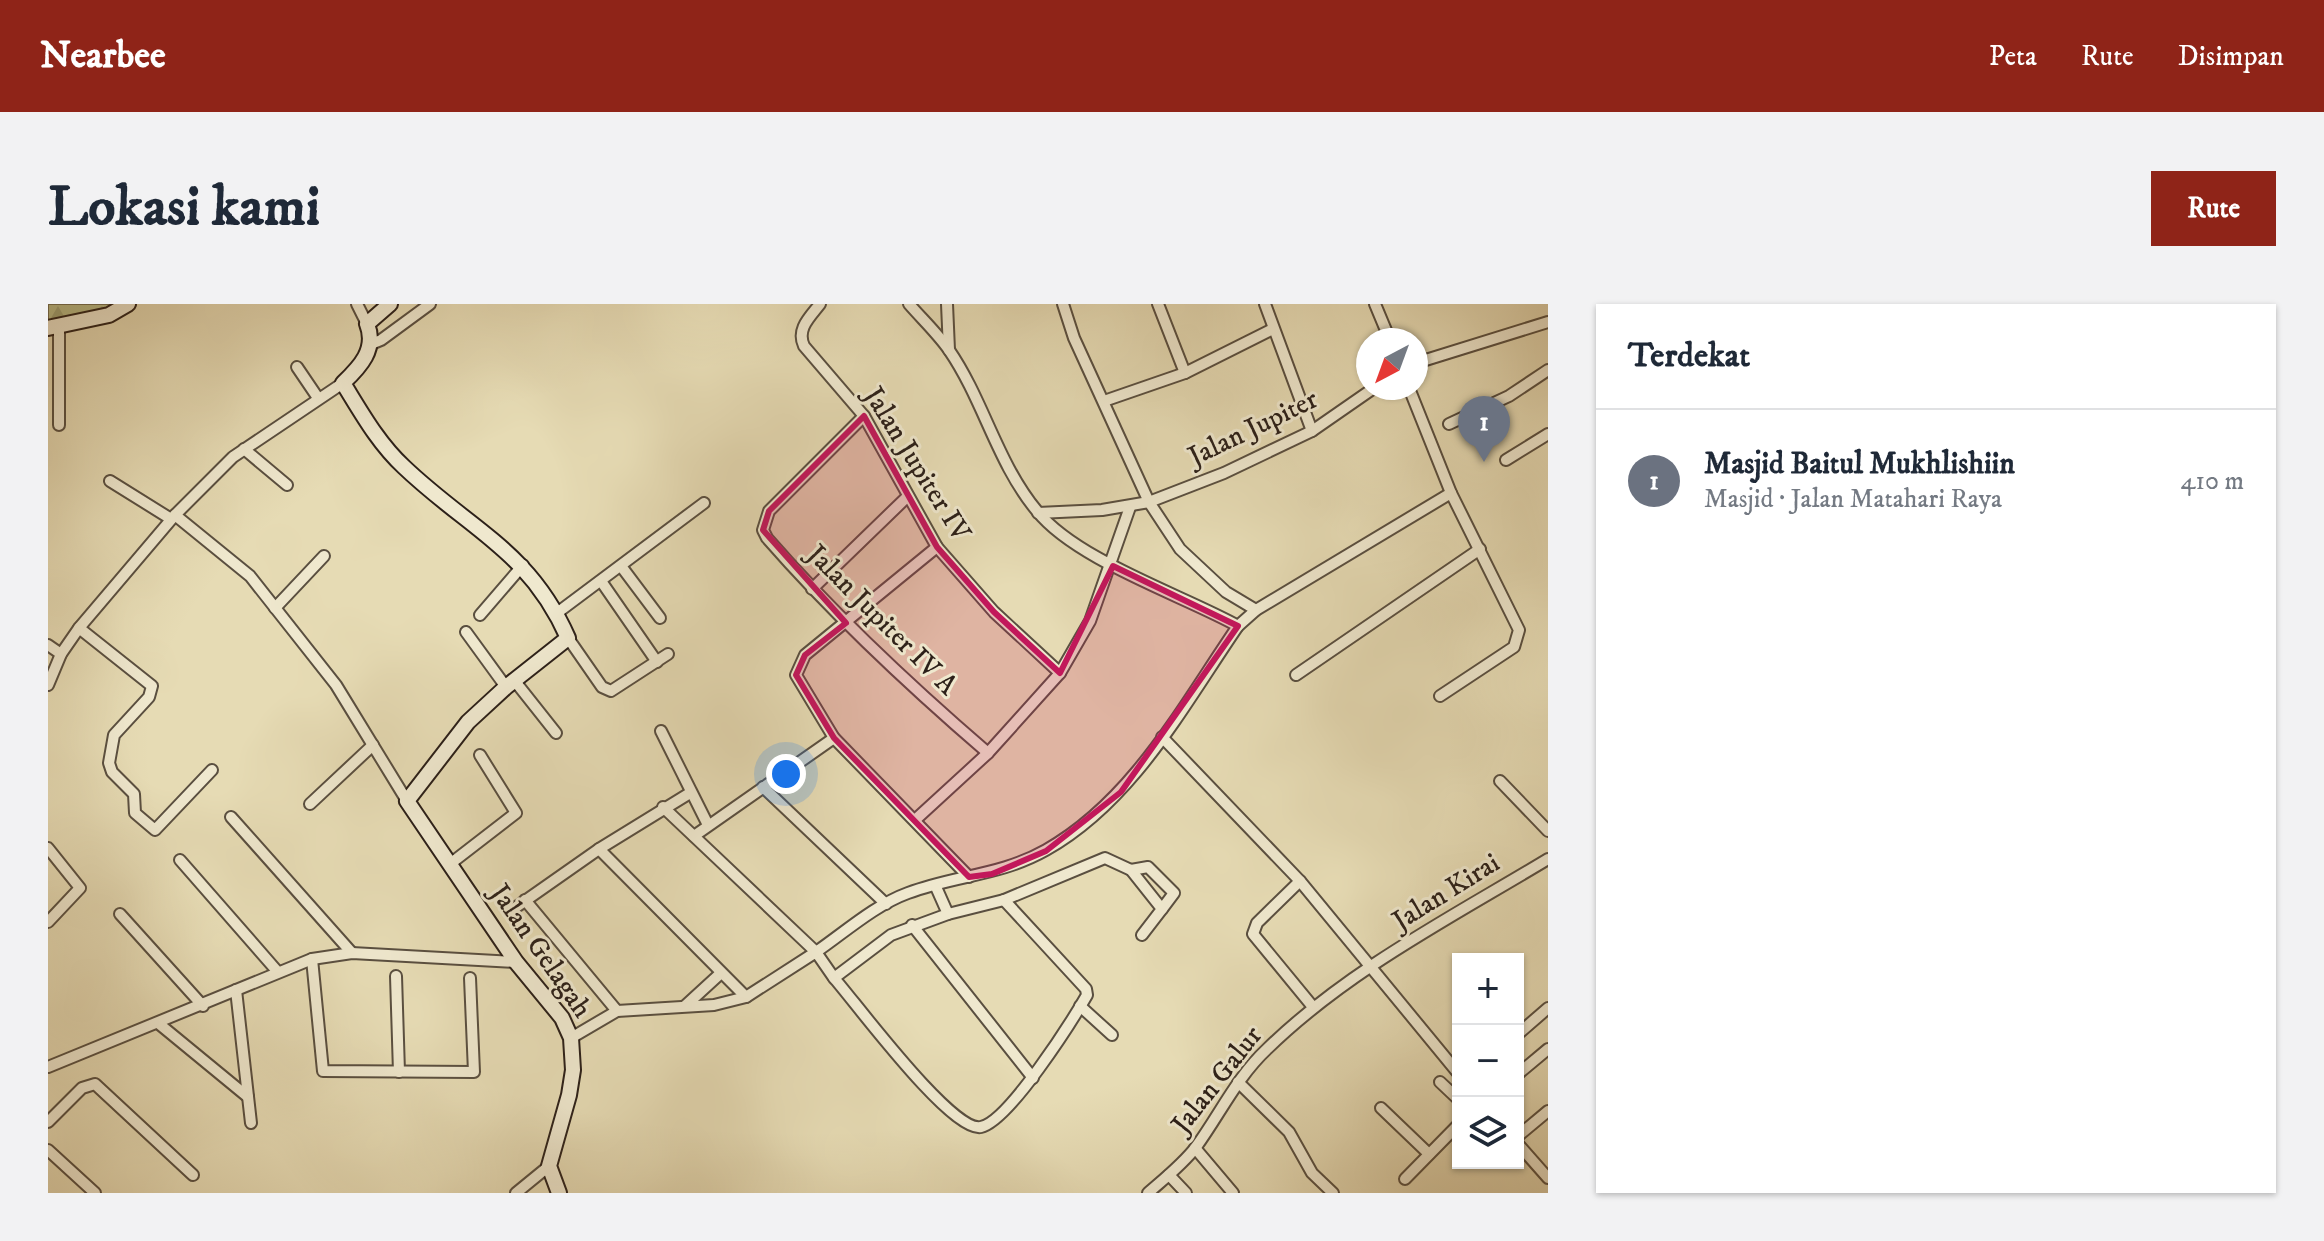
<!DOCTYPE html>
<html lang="id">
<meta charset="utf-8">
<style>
body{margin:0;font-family:"IM FELL DW Pica",serif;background:#f2f2f3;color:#1f2937}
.controls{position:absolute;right:24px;bottom:24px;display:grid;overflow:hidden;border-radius:0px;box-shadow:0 2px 6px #0004}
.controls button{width:72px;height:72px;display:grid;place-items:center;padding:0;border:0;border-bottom:2px solid #e0e1e3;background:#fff;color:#1f2937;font:40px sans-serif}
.compass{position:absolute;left:1308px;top:24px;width:72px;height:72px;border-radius:50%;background:#fff;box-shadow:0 2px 6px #0004;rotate:221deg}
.you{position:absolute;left:738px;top:470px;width:28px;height:28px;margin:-20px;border:6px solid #fff;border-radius:50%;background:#1a73e8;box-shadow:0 0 0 12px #1a73e833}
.badge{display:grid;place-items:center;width:52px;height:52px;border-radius:50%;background:#8f2418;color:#fff;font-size:26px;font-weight:700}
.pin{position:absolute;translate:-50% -66px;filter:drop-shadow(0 2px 4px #0008)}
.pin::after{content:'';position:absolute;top:42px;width:28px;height:24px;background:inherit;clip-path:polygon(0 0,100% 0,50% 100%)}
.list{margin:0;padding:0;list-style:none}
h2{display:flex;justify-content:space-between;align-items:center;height:104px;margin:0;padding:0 32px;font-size:34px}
h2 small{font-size:26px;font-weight:400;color:#747a83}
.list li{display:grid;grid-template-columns:52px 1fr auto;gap:24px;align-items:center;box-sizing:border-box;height:144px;padding:0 32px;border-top:2px solid #e0e1e3}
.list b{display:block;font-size:30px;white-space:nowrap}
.list p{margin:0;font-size:26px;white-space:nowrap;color:#747a83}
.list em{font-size:26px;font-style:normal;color:#747a83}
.icon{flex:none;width:44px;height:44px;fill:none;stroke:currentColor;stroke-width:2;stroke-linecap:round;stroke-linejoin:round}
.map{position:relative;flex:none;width:1500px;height:889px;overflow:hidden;border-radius:0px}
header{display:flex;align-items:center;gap:48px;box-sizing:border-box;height:112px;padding:0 40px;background:#8f2418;color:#fff}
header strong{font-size:38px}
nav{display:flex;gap:44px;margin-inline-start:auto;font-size:28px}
.intro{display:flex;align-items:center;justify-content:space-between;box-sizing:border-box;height:192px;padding:0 48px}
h1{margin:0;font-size:56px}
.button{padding:20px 36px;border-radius:0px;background:#8f2418;color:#fff;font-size:28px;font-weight:700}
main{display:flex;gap:48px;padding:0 48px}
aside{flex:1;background:#fff;border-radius:0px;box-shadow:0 2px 6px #0004}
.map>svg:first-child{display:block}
</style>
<header>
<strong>Nearbee</strong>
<nav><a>Peta</a><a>Rute</a><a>Disimpan</a></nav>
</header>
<div class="intro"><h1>Lokasi kami</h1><a class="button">Rute</a></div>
<main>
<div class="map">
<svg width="1500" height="889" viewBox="0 0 1500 889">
<defs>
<pattern id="forest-firs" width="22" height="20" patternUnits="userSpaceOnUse" patternTransform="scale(2)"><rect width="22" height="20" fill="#babe8a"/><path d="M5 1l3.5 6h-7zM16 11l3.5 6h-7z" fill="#a0a376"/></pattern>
</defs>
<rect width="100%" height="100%" fill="#e6dbb4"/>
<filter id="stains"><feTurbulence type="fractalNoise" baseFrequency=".0025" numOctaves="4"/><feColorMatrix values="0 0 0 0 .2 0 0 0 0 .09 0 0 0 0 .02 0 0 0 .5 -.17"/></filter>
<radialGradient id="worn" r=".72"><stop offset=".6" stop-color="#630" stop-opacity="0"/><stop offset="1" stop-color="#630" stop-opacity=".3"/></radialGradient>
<path fill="url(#forest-firs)" stroke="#736f52" stroke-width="2" d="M0,0H69L29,18L0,20Z"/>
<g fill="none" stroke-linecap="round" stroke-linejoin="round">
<defs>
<g id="street">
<path d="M309,0L319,20"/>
<path d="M772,0C762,13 748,25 756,42L816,112L889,243L946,308L1012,369"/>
<path d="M861,0C874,15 890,30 901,46C936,97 949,159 989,207C1028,256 1134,291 1190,322"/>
<path d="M899,0L901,46"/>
<path d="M1015,0L1026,34L1101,198L1132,245L1178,288L1208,306"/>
<path d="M1110,0L1137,69"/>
<path d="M1217,0L1264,127"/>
<path d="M1327,0L1342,36"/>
<path d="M11,24V121"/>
<path d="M321,41L333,36L382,0"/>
<path d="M1368,59L1500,18"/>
<path d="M249,63L270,94"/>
<path d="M1361,84L1403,189L1471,326L1466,343L1392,392"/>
<path d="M1056,97L1137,69L1225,25"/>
<path d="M816,112L721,207L715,226L719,234C787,312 861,381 940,449"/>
<path d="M1401,120L1461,92L1500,66"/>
<path d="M196,145L239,181"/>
<path d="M1458,156L1500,130"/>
<path d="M62,177L123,215"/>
<path d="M990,209L1054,206L1101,198L1176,169L1264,127L1326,84"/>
<path d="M127,211L202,272L288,381L359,497"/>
<path d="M889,243L757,351L748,371L786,434L921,573"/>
<path d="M573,262L612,314"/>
<path d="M553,277L609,358"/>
<path d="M764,285L859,193"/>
<path d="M227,304L276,252"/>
<path d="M509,309L656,199"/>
<path d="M432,311L475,261"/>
<path d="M31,324L104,382L101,393L66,431L61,459L64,468L86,490L87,509L107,526L164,466"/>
<path d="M418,328L458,383"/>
<path d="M520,334L554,383L563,387L620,350"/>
<path d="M0,341L13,350"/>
<path d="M1248,371L1432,245"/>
<path d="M466,376L508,429"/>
<path d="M0,381L13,350L31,324L127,211L185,153L295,79"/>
<path d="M613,427L660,521"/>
<path d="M1114,433L1252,577L1410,769"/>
<path d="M1452,477L1500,527"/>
<path d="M715,483L838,600"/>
<path d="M262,500L325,441"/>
<path d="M615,503L768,648C797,628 827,601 860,589C907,571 952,572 998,546C1085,497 1135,402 1190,322L1208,306L1403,189"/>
<path d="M183,513L304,649"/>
<path d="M867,516L940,449L1012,369L1042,317L1082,203"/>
<path d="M646,532L786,434"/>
<path d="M0,544L32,584L0,618"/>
<path d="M551,545L698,693"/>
<path d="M132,556L229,667"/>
<path d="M402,560L468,509L432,451"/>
<path d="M1083,566L1100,563L1126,589L1114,605"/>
<path d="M1252,577L1209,619L1205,630L1265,703"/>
<path d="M477,596L569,707"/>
<path d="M464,606L551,545L642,489"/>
<path d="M72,610L155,702"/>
<path d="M900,610L956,596L1057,554L1083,566L1114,605L1094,631"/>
<path d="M864,621L985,774"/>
<path d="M264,655L275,767L426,768L422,674"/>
<path d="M348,672L351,768"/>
<path d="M786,674C808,699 904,829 933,823C961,817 1024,717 1039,691L1038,685L956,596"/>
<path d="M188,686L203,819"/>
<path d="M637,702L673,669"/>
<path d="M1032,702L1064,731"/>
<path d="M110,719L200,793"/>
<path d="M1470,730L1500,704"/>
<path d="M523,734L569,707L666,701L698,693L768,648L786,674L843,631L900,610L888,583"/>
<path d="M0,763L264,655L304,649L468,658"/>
<path d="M1470,770L1500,745"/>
<path d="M1190,778L1241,828L1264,869L1285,889"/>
<path d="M1392,778L1410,795"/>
<path d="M1333,804L1381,850"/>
<path d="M0,818L34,784L47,780L145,871"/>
<path d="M1470,832L1500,807"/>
<path d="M1470,840L1500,874"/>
<path d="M1147,844L1185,889"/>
<path d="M0,846L47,889"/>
<path d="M1121,871L1138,889"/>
<path d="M1357,875L1410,821"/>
<path d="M468,889L501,862"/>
<path d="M1100,889C1116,875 1135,860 1148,843C1172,810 1189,773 1219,745C1300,666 1404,613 1500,555"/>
</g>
<g id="secondary">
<path d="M342,0L319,20C329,45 312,63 295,79C313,108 330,139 356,163C422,226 481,246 520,334L458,383L420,418L359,497L468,658L514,714L523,734L525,766L521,791L501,862L511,889"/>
<path d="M0,24L61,11L80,0"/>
</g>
</defs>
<use href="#street" stroke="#5a4f40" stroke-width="14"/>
<use href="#secondary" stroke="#2c2019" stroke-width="18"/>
<use href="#street" stroke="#efe8ce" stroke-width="10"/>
<use href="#secondary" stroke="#efe8ce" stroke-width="14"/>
</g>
<path fill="#c2185b" fill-opacity="0.2" stroke="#c2185b" stroke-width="6" stroke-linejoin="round" d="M816,112L889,243L946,308L1012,369L1065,262L1190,322L1073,488L998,547L944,570L921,573L786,434L748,371L757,351L798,319L715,226L721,207Z"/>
<g text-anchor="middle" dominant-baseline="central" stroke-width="6" stroke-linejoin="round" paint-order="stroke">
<g font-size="28" fill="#2c2019" stroke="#efe8ce">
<text transform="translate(1205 124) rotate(-26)">Jalan Jupiter</text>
<text transform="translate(869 160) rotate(58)">Jalan Jupiter IV</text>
<text transform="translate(834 316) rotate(45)">Jalan Jupiter IV A</text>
<text transform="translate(1398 588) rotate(-32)">Jalan Kirai</text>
<text transform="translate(493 647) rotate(55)">Jalan Gelagah</text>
<text transform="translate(1169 776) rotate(-52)">Jalan Galur</text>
</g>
</g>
<rect width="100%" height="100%" filter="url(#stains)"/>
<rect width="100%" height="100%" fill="url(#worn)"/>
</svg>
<div class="controls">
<button>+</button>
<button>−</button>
<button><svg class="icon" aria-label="layers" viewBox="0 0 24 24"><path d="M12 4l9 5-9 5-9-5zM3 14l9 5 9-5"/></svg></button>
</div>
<svg class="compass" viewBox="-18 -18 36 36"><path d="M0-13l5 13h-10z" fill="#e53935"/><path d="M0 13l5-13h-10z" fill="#747a83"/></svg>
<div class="you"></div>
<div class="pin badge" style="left:1436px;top:158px;background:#6b7280">1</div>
</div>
<aside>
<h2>Terdekat<small></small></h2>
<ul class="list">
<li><span class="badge" style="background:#6b7280">1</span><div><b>Masjid Baitul Mukhlishiin</b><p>Masjid · Jalan Matahari Raya</p></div><em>410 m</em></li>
</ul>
</aside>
</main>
